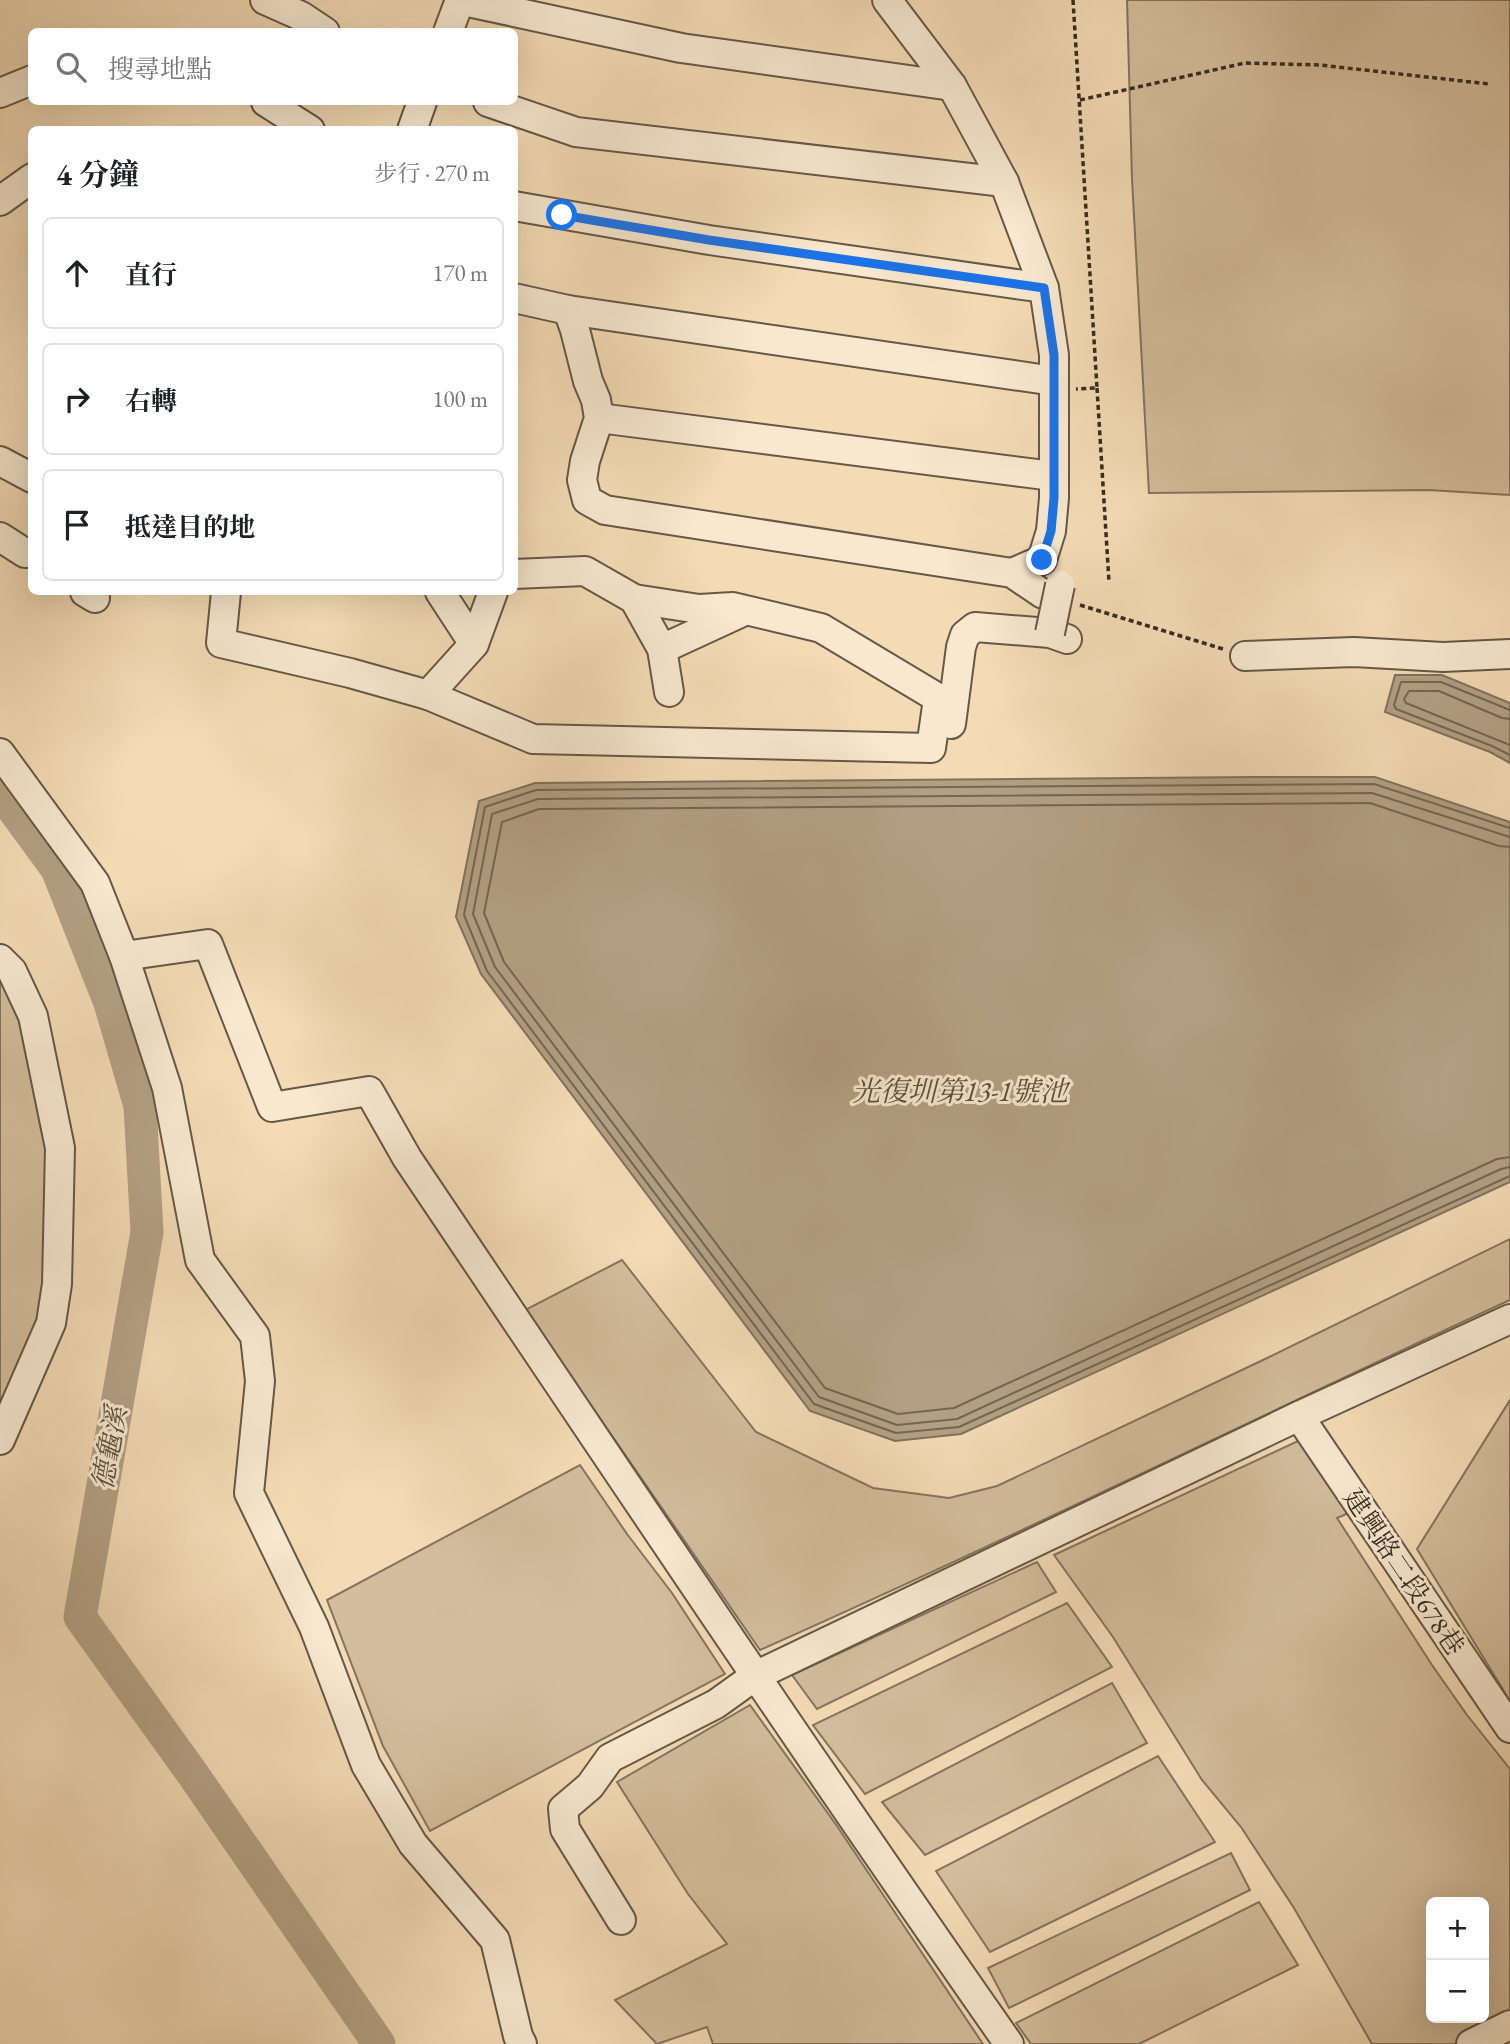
<!DOCTYPE html>
<html lang="zh-TW">
<meta charset="utf-8">
<style>
body{margin:0;font-family:"EB Garamond","Noto Serif TC",serif;background:#f2f2f2;color:#202124}
.controls{position:absolute;right:21px;bottom:21px;display:grid;overflow:hidden;border-radius:10px;box-shadow:0 7px 28px #0002}
.controls button{width:63px;height:63px;display:grid;place-items:center;padding:0;border:0;border-bottom:2px solid #e0e0e0;background:#fff;color:#202124;font:35px sans-serif}
.stop{position:absolute;width:21px;height:21px;margin:-16px;border:5px solid #1a73e8;border-radius:50%;background:#fff}
.stop.end{background:#1a73e8;border-color:#fff;box-shadow:0 2px 7px #0008}
.list{margin:0;padding:0;list-style:none}
h2{display:flex;justify-content:space-between;align-items:center;height:91px;margin:0;padding:0 28px;font-size:30px}
h2 small{font-size:23px;font-weight:400;color:#757577}
.list li{display:grid;grid-template-columns:46px 1fr auto;gap:21px;align-items:center;box-sizing:border-box;height:112px;margin:0 14px 14px;padding:0 14px;border:2px solid #e0e0e0;border-radius:10px}
.list b{display:block;font-size:26px;white-space:nowrap}
.list em{font-size:23px;font-style:normal;color:#757577}
.icon{flex:none;width:38px;height:38px;fill:none;stroke:currentColor;stroke-width:2;stroke-linecap:round;stroke-linejoin:round}
.map{position:relative;flex:none;width:1510px;height:2044px;overflow:hidden}
.search{position:absolute;background:#fff;box-shadow:0 7px 28px #0002;left:28px;top:28px;width:490px;height:77px;display:flex;align-items:center;gap:18px;box-sizing:border-box;padding:0 24px;border-radius:10px;color:#757577;font-size:26px}
.panel{position:absolute;background:#fff;box-shadow:0 7px 28px #0002;left:28px;top:126px;width:490px;height:469px;border-radius:10px}
.map>svg:first-child{display:block}
</style>
<div class="map">
<svg width="1510" height="2044" viewBox="0 0 1510 2044">
<rect width="100%" height="100%" fill="#f3dbb5"/>
<filter id="stains"><feTurbulence type="fractalNoise" baseFrequency=".00286" numOctaves="4"/><feColorMatrix values="0 0 0 0 .2 0 0 0 0 .09 0 0 0 0 .02 0 0 0 .5 -.17"/></filter>
<radialGradient id="worn" r=".72"><stop offset=".6" stop-color="#630" stop-opacity="0"/><stop offset="1" stop-color="#630" stop-opacity=".3"/></radialGradient>
<g fill="#d3bd9c" stroke="#84745e" stroke-width="2" fill-rule="evenodd">
<path d="M1127,0H1510V495L1429,490L1149,493L1132,179Z"/>
<path d="M0,959L12,971L60,1148L57,1269L0,1440Z"/>
<path d="M1510,1239V1300C1259,1416 1012,1538 760,1650L525,1310L622,1260L756,1432L873,1488L949,1498L997,1486L1263,1360Z"/>
<path d="M1510,1400V1701L1417,1549Z"/>
<path d="M1313,1434L1365,1506L1337,1518L1432,1665L1467,1715L1510,1769V2024L1468,2044H1372L1294,1908L1241,1827L1202,1780L1113,1637L1054,1555ZM1431,1902H1484V2018H1431Z"/>
<path d="M580,1465L627,1534L672,1593L725,1674L430,1831L383,1746L327,1600Z"/>
<path d="M1037,1562L1056,1592L817,1709L792,1675Z"/>
<path d="M1067,1603L1112,1667L865,1794L813,1725Z"/>
<path d="M1112,1683L1147,1743L925,1855L882,1802Z"/>
<path d="M750,1705L837,1826L983,2044H713L707,2027L657,2044L615,2000L727,1944L688,1894L617,1782Z"/>
<path d="M1158,1756L1215,1842L990,1952L936,1871Z"/>
<path d="M1231,1853L1250,1890L1009,2008L988,1968Z"/>
<path d="M1259,1902L1298,1965L1139,2044H1031L1016,2023Z"/>
</g>
<g fill="#b3a083" stroke="#81725c" stroke-width="2">
<path d="M1395,675H1442L1510,703V763L1490,752L1385,712Z"/>
<path d="M1256,777H1375L1510,822V1182L961,1434L895,1441L810,1411L481,974L456,917L479,801L535,783Z"/>
</g>
<g fill="none" stroke-linecap="round" stroke-linejoin="round">
<g stroke="#746652" stroke-width="2">
<path d="M1510,710L1441,682H1401L1394,705L1396,709L1492,746L1510,755"/>
<path d="M1510,719L1502,718L1439,691H1409L1404,699L1406,703L1510,745"/>
<path d="M1510,828L1374,784L536,790L485,807L464,915L487,971L814,1404L896,1433L959,1427L1510,1176"/>
<path d="M1510,837L1372,793L538,799L492,814L473,914L495,967L819,1397L897,1425L957,1419L1501,1169L1510,1167"/>
<path d="M1510,847L1499,846L1370,803L539,809L502,822L484,913L504,962L825,1388L898,1414L954,1408L1497,1159L1510,1157"/>
</g>
<path stroke="#b3a083" stroke-width="33" d="M0,791L57,869L110,1003L140,1106L147,1232L80,1617L192,1773L379,2044"/>
<defs>
<g id="minor">
<path d="M265,0L301,16L325,32"/>
<path d="M459,0L681,48L952,86"/>
<path d="M887,0L952,86L1004,182L1044,288L1054,355V498L1051,531L1042,560L1012,573"/>
<path d="M448,32L460,0"/>
<path d="M0,93L32,80"/>
<path d="M266,102L310,130"/>
<path d="M488,102L576,132L1004,182"/>
<path d="M412,130L422,102"/>
<path d="M0,201L32,178"/>
<path d="M514,206L709,240L1044,288"/>
<path d="M514,298L568,310L1054,381"/>
<path d="M568,310L575,330L588,381L596,400L599,418L585,461L582,480L587,500L605,510L1012,573L1043,594"/>
<path d="M599,418L1053,476"/>
<path d="M0,461L32,478"/>
<path d="M0,537L25,553H32"/>
<path d="M514,574L585,571L634,599L699,609L733,607L821,628L953,707"/>
<path d="M85,592L95,598"/>
<path d="M226,592L221,643L350,673L428,695L533,739L931,748L938,699"/>
<path d="M634,599L662,649L669,692"/>
<path d="M474,644L493,592"/>
<path d="M662,649L740,613"/>
<path d="M1245,656L1354,652L1443,657L1510,654"/>
<path d="M428,695L474,644L440,592"/>
<path d="M951,724L961,647L965,635L975,627L1050,633L1067,639"/>
<path d="M0,753L95,883L124,956L167,1088L200,1260L255,1336L260,1381L249,1493L314,1627L366,1765L413,1844L495,1940L518,2036L522,2044"/>
<path d="M124,956L208,944L272,1107L369,1091L407,1158C606,1454 804,1751 1009,2044"/>
<path d="M0,959L12,971L33,1016L60,1148L57,1284L51,1323L0,1440"/>
<path d="M1299,1416L1510,1728"/>
<path d="M621,1920L565,1829L563,1809L590,1786L610,1758L716,1704L755,1676L1299,1416L1510,1319"/>
<path d="M1471,2044L1510,2025"/>
</g>
</defs>
<use href="#minor" stroke="#655846" stroke-width="32"/>
<g stroke="#362c21" stroke-width="3.5" stroke-dasharray="5 3.5" stroke-linecap="butt">
<path d="M1073,0L1097,388L1076,389"/>
<path d="M1080,100L1245,63L1320,65L1489,84"/>
<path d="M1097,388L1109,582"/>
<path d="M1080,605L1223,649"/>
</g>
<use href="#minor" stroke="#f7e8cf" stroke-width="28"/>
<defs>
<path id="minor-bridge" d="M1050,633L1060,585"/>
</defs>
<use href="#minor-bridge" stroke="#655846" stroke-width="32" stroke-linecap="butt"/>
<use href="#minor-bridge" stroke="#f7e8cf" stroke-width="28"/>
</g>
<g fill="none" stroke-linecap="round" stroke-linejoin="round">
<path stroke="#1a73e8" stroke-width="9" d="M562,215L709,240L1044,288L1054,355V498L1051,531L1042,560"/>
</g>
<g text-anchor="middle" dominant-baseline="central" stroke-width="6" stroke-linejoin="round" paint-order="stroke">
<g font-size="26" fill="#362c21" stroke="#f7e8cf">
<text transform="translate(1404 1572) rotate(56)">建興路二段678巷</text>
</g>
<g font-size="28" font-style="italic" fill="#5c4f3e" stroke="#f7e8cf">
<text x="960" y="1091">光復圳第13-1號池</text>
<text transform="translate(109 1448) rotate(-80)">德龜溪</text>
</g>
</g>
<rect width="100%" height="100%" filter="url(#stains)"/>
<rect width="100%" height="100%" fill="url(#worn)"/>
</svg>
<div class="controls">
<button>+</button>
<button>−</button>
</div>
<div class="stop" style="left:562px;top:215px"></div>
<div class="stop end" style="left:1042px;top:560px"></div>
<div class="search"><svg class="icon" aria-label="search" viewBox="0 0 24 24"><circle cx="10" cy="10" r="6"/><path d="M15 15l6 6"/></svg>搜尋地點</div>
<section class="panel">
<h2>4 分鐘<small>步行 · 270 m</small></h2>
<ul class="list">
<li><svg class="icon" aria-label="ahead" viewBox="0 0 24 24"><path d="M12 20V5M6 11l6-6 6 6"/></svg><div><b>直行</b></div><em>170 m</em></li>
<li><svg class="icon" aria-label="right" viewBox="0 0 24 24"><path d="M7 20v-9h11M14 6l5 5-5 5"/></svg><div><b>右轉</b></div><em>100 m</em></li>
<li><svg class="icon" aria-label="arrive" viewBox="0 0 24 24"><path d="M6 21V4h12l-3 4 3 4H6"/></svg><div><b>抵達目的地</b></div></li>
</ul>
</section>
</div>
